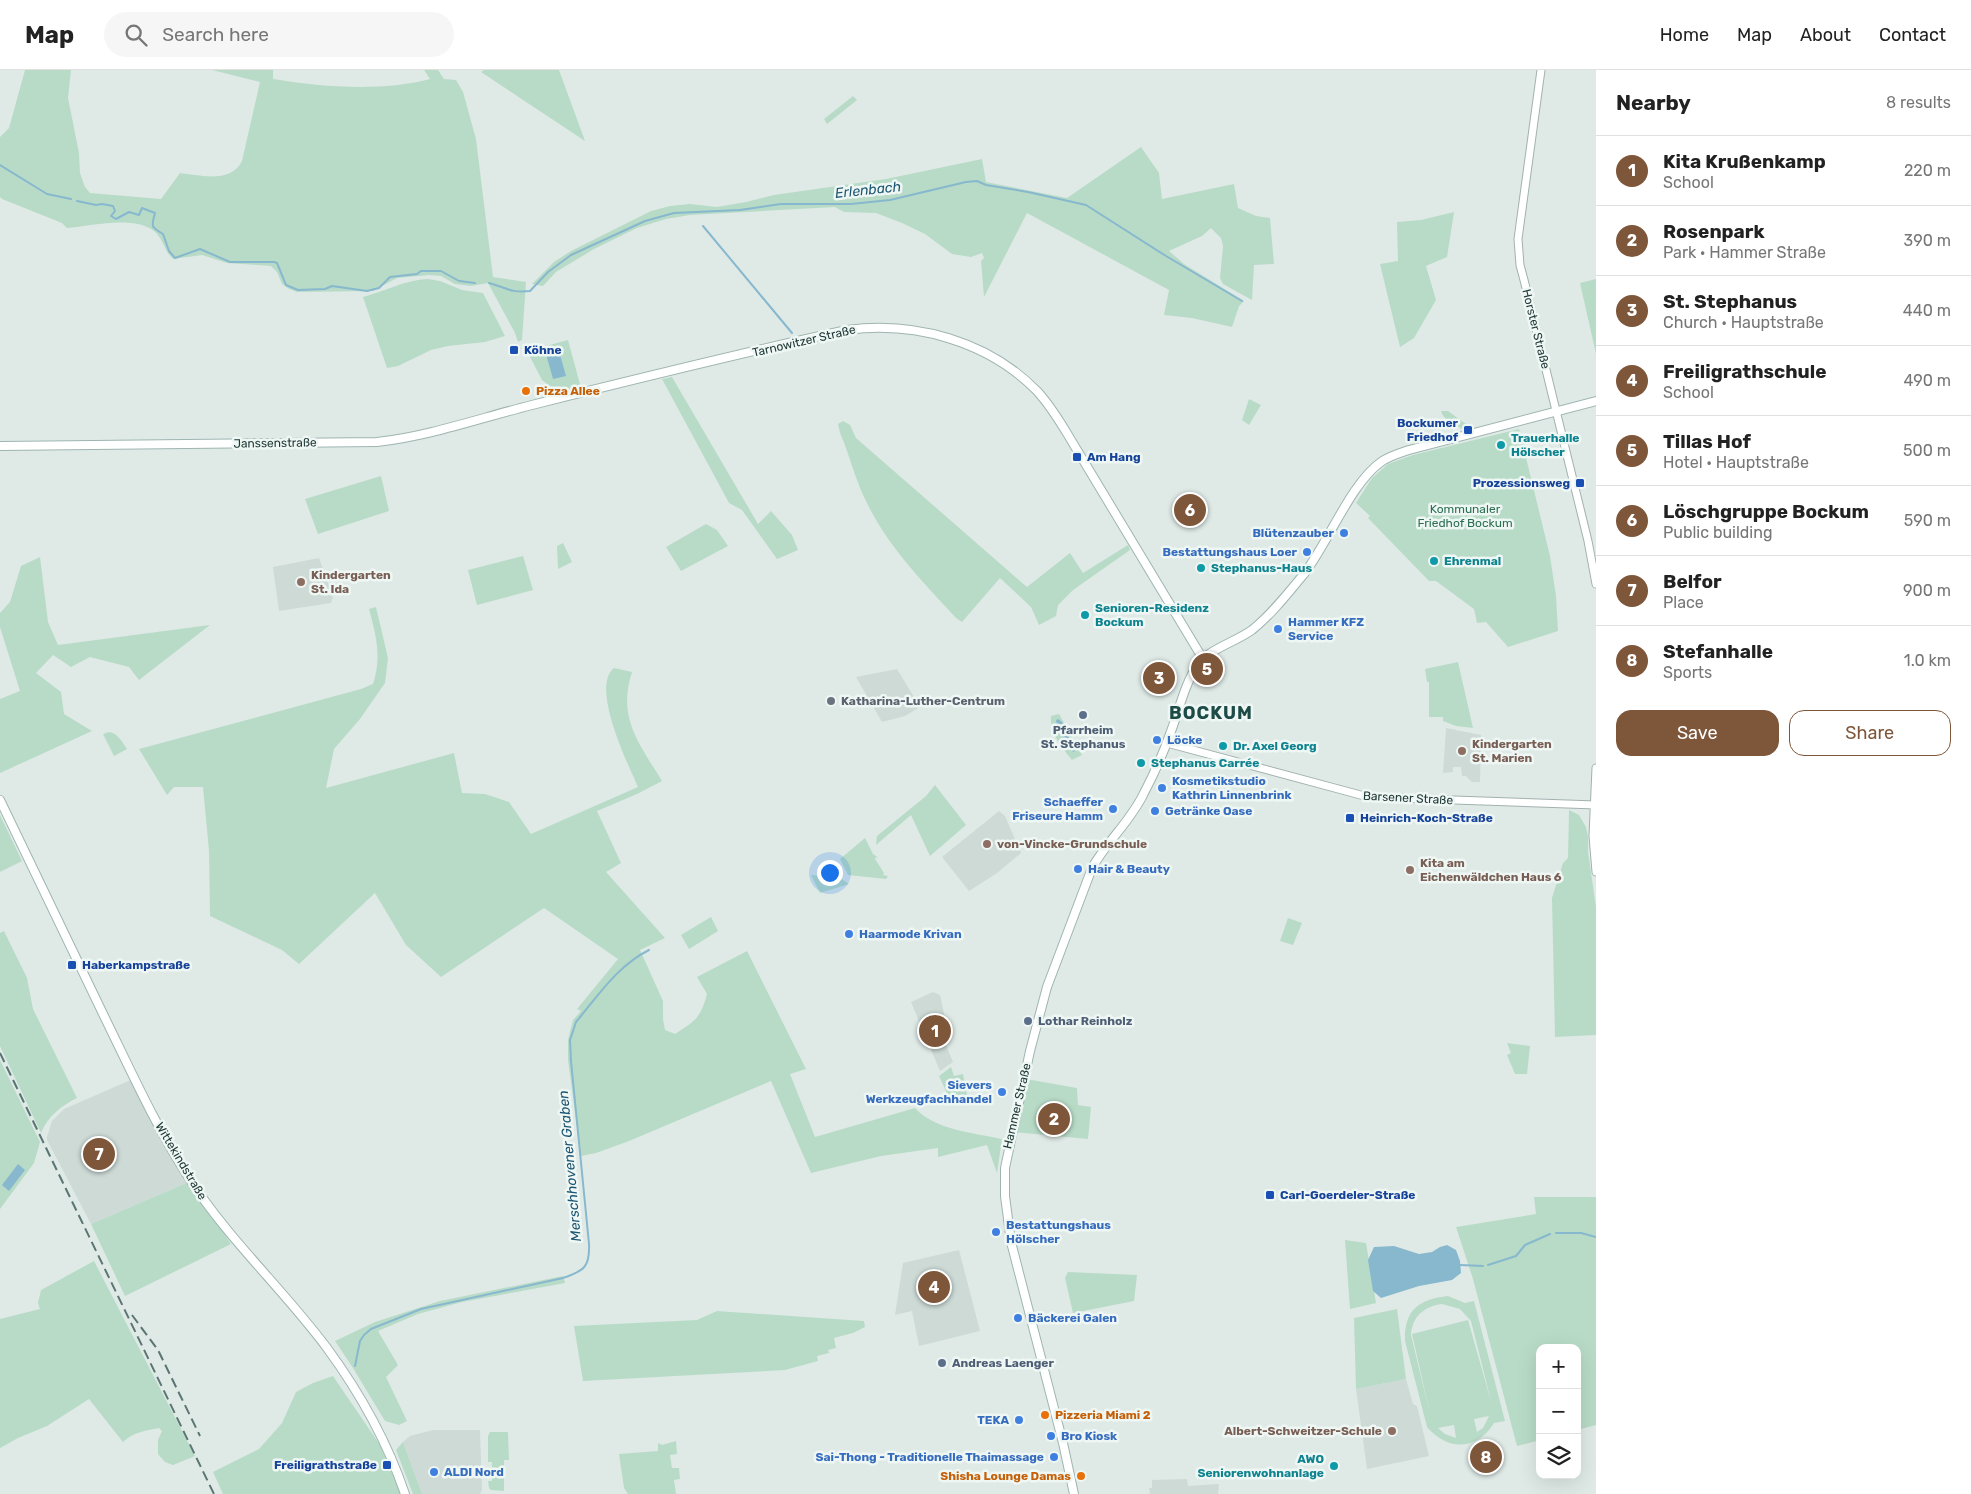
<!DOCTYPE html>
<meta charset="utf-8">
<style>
body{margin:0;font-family:Rubik,sans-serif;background:#f6f6f6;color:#222}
.controls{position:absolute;right:15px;bottom:15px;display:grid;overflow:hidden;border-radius:10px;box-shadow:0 5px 20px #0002}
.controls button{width:45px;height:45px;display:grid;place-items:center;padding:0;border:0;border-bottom:1px solid #e0e0e0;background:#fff;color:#222;font:25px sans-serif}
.you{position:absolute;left:829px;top:802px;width:18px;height:18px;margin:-12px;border:4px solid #fff;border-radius:50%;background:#1a73e8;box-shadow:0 0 0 8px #1a73e833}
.badge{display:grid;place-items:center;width:32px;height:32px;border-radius:50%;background:#7e563a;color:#fff;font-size:16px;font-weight:700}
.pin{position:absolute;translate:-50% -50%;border:2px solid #fff;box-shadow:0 1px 5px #0006}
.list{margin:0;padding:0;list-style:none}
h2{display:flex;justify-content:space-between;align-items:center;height:65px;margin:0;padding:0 20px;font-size:21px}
h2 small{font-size:16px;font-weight:400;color:#767676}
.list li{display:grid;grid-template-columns:32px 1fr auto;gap:15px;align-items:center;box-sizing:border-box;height:70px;padding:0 20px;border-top:1px solid #e0e0e0}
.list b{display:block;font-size:19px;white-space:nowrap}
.list p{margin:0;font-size:16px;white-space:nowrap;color:#767676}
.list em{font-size:16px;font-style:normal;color:#767676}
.actions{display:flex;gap:10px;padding:15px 20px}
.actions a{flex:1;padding:11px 0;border:1px solid #7e563a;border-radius:15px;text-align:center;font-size:18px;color:#7e563a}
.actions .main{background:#7e563a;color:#fff}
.icon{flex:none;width:28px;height:28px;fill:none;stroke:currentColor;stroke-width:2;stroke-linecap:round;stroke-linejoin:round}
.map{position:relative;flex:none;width:1596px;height:1424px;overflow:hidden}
header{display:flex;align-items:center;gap:30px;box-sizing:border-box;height:70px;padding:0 25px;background:#fff;border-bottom:1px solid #e0e0e0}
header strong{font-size:24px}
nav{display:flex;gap:28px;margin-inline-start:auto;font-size:18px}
.search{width:350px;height:45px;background:#f6f6f6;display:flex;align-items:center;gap:12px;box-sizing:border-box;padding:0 18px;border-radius:28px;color:#767676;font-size:19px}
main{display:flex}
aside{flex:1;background:#fff}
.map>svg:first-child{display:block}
</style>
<header>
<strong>Map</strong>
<div class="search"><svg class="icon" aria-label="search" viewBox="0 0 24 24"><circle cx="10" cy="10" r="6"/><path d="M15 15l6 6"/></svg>Search here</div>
<nav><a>Home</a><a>Map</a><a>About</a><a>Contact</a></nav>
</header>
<main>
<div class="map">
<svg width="1596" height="1424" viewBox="0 0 1596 1424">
<rect width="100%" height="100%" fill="#dfeae7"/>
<g fill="#cddad6">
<path d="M319,488L333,527L331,533L279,541L273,497Z"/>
<path d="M897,599L920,637L905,646L882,652L856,607Z"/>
<path d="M1446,658L1481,665L1480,712H1472L1466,706H1462L1461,697H1453V702L1443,703Z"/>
<path d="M999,741L1005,746L1021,783L997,803L969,821L942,787Z"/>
<path d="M933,922L940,925L950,972L945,973L953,992L940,1001L911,932Z"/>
<path d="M133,1009L189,1112L91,1154L47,1070V1067L52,1051L64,1039Z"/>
<path d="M959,1180L980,1261L919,1276L912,1241L895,1245L903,1193Z"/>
<path d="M1406,1309L1413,1334L1417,1336L1429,1386L1367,1399L1356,1319Z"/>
<path d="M433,1360H480L482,1420L480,1424H422L403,1372L410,1366Z"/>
<path d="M1187,1409L1188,1416L1219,1414L1218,1424H1150L1149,1418H1152V1410Z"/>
</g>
<g fill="#b8dbc7" fill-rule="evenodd">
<path d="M25,0H71L68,28L79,83L80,103L85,117L90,123L161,129L180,103C199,105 231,114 242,91L260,12L212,0H273V9C323,17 380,22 430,9L424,0H438L444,9L456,10L463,22L476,69L493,207L526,212L522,270L518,272L515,263L488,213L471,216L455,214L441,206L429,205L397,208L373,221L297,222L289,219L282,214L277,202L271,196L227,193L202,185L173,189C164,181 163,168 154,161C134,145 91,156 67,158L62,153L2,129L0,127V67L9,58Z"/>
<path d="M484,0H559L585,71L481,2Z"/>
<path d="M853,26L857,30L827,54L824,49Z"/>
<path d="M1141,77L1159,103L1162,129L1234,114L1238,138L1256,146L1270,148L1274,194L1254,195L1252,230L1223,214L1220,208L1223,176L1221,168L1211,158L1202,166L1169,181L1184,194L1244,231L1239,236L1232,257L1192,248L1164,245L1169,220L1027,143L984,227L981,191L984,188L982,183L971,187L952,184L925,164L902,153L876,143L844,142L835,137L690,145L666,149L637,158L594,179L556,202L543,216L532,214L554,192L571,181L651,141L670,136L690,134L717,137L746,132L774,125L886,109L982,89L986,112L1067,128Z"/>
<path d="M1454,142L1447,187L1426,196L1436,230L1414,268L1400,277L1380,194L1398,191L1397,152L1421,150Z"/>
<path d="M428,209L440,211L462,220L483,223L505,266L485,272L448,276L431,280L398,296L387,298L363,227C386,221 404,210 428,209Z"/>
<path d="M1596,209V284L1580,213Z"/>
<path d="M568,270L581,318L560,323L542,310L527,281Z"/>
<path d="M672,307L758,454L771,441L792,465L798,480L777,489L742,440L729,433L662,309Z"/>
<path d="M1249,329L1261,335L1249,355L1242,350Z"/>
<path d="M1442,341H1448L1470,357L1462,359L1444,347L1441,342Z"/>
<path d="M843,351L850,355L856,368L1027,517L1070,483L1083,503L1128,475L1130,480L1073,520L1058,535L1056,546L1039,555L1031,537L1000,508L962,552L956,548C924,513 889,478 868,435C856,413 850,386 840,363L838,354Z"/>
<path d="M1519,359L1550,486L1556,526L1558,561L1508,577L1486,552L1477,553L1474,539L1436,511H1429L1368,448L1370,446L1356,433L1372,408L1388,394L1413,385Z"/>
<path d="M381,406L389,441L318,464L305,429Z"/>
<path d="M706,454L717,460L728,476L681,501L666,477Z"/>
<path d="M563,473L572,492L558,499L557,476Z"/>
<path d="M523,486L533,520L477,535L468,500Z"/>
<path d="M40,487L48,552L58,575L210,555L139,610L129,597L90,587L71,597L53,585L36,603L61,622L64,644L92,661L0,703V629L20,621L0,557V543L10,532L21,496Z"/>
<path d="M376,537L388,588L385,613L360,649L334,679L326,718L454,683L462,723L485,724L509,732L531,764L638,717C628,694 590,617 614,598L632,602C617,648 639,673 662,711L637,724L597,741L621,793L606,802L665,868L640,880L663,931V949L665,960L675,964C696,950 700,949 707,924L697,907L747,881L806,999L790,1004L815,1067L915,1038C935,1060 974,1063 1002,1069L997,1103L987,1075L938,1087V1078L881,1086L811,1103L771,1011L629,1071L596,1083L581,1086L568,990V970L573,950L581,941L577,939L618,889L544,838L441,907L406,875L375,823L299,894L282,880L210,846L209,781L203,717H174L167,725L139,679L361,619L373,614C382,587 376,565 369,539Z"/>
<path d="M1458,592L1473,658L1456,656L1443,651V647H1429V612H1427L1425,599Z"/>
<path d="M1059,644L1082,685L1072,690C1061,677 1050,663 1051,646Z"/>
<path d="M109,662C118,663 122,672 127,679L114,686L103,664Z"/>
<path d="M935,715L966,755L930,786L911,745L876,775L877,766L926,726Z"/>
<path d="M1569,740L1579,745L1586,757L1588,767V782L1596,837V965L1555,967L1552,828L1563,793L1568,788Z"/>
<path d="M0,745L22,791L0,802Z"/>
<path d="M865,768L873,784L879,788L876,787L875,789L884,803L883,805L888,806L886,809L848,805L840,789Z"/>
<path d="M811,805L840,808L849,814L820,823Z"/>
<path d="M711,847L718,861L689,879L681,865Z"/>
<path d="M1288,848L1302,853L1293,875L1280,871Z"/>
<path d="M4,861L27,908L33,939L77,1028C61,1036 48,1046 41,1063L0,976V863Z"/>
<path d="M1507,973L1530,976L1527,1004H1515L1507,985L1511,983Z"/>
<path d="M0,990L40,1072L34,1093L0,1139Z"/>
<path d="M951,997L954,1006L963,1004L967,1025L950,1030L939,1006Z"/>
<path d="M1026,1009L1077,1018L1078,1035L1091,1037L1088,1069L1014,1062Z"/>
<path d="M189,1112L231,1174L125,1226L91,1154Z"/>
<path d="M1534,1127H1596V1355L1577,1360V1278H1540V1370L1517,1376L1473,1209L1456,1157L1536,1144Z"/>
<path d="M1345,1170L1366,1173L1376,1233L1350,1239Z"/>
<path d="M94,1191L195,1386L173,1395L165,1392L158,1384V1370L162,1361L159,1358C145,1361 133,1362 123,1372L89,1329L47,1356L18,1368L0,1378V1249L40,1239L38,1233L41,1220Z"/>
<path d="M1068,1202L1137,1205L1134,1231L1073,1243L1065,1208Z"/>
<path d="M563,1206L565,1213L462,1232L418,1244L378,1261L398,1295L386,1307L407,1351L399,1355L385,1351L353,1298L335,1271L375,1252L440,1231Z"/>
<path d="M1448,1226L1465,1233L1474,1231L1505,1351L1494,1353C1477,1381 1447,1381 1427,1357L1405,1271C1404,1240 1419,1229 1448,1226ZM1442,1234L1460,1239L1471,1251L1492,1335L1468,1250L1412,1264L1431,1348L1411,1265C1412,1247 1424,1236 1442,1234ZM1489,1346L1483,1358L1477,1362L1474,1349ZM1454,1355L1456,1368L1445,1364L1438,1358Z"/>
<path d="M1397,1239L1406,1309L1356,1319L1354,1248Z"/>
<path d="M717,1241L864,1251L865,1257L853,1263L834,1268L836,1278L828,1280L829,1283L817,1286L818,1291L785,1300L583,1311L574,1256L697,1250Z"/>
<path d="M333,1306L380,1375L401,1424H223L213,1402L259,1379L282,1353L296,1322L313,1313Z"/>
<path d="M490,1362H508L509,1390H504V1421L491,1420L489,1418L488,1411H492V1392H488V1366Z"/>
<path d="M676,1371L677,1384L670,1385L672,1398H679L680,1409L674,1410L676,1424H628L624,1418L619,1384L658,1381V1373L662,1375Z"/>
<path d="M403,1372L422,1424H413L396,1380Z"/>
</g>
<g fill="#87b8ce">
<path d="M559,281L566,306L553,309L546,284Z"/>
<path d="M1058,649L1062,652L1075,680L1074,682L1072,681C1065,672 1058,662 1056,650Z"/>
<path d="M18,1094L25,1100L9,1121L2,1115Z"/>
<path d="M1447,1175L1456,1180L1460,1191L1461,1203L1452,1210L1419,1216L1381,1228L1373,1221L1368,1190L1374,1177L1394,1176L1419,1184L1432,1182L1440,1177Z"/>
</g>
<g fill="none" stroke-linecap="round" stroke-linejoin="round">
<g stroke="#87b8ce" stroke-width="2">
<path d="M0,95L47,124L71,129"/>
<path d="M77,131L96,135L102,134L113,136L115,141L111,146L116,149L129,142L139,145L142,138L155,143C151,157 151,157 163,164L169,181L175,188L200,179L230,192H274L277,193L286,215L298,220L325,219L332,216L367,221L379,218L390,207L417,204L421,201H441L459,211L475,213"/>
<path d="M703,156L792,263"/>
<path d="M489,213C508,218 509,223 530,221L548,202L571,185L645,151L674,143L740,140L781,134H851L890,130L966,112L977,111L986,115L1028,122L1086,135L1166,186L1242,231"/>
<path d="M1556,1163H1581L1596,1167"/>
<path d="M1460,1195L1483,1196"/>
<path d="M1488,1195L1516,1186L1525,1175L1550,1164"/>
<path d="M355,1296L360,1271L364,1265L371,1259L421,1239L563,1208C584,1201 590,1197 589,1174L571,991L570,970L576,952C598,926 617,896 649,880"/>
</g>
<defs>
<g id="tertiary">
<path d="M1541,0L1518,169L1520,195L1524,210L1588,471L1596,514"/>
<path d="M1167,673L1368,727L1596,735"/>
<path d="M1596,698L1593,766L1596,802"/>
</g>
<g id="secondary">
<path d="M0,376L377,372C430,366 480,348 532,335C636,309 741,283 847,260C915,251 988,271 1037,321C1049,334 1059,350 1068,365L1203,589"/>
<path d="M0,730C35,802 70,874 104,946C131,1001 156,1057 189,1108C229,1170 283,1219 327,1278C360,1323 387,1371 405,1424"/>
<path d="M1074,1424L1063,1373L1011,1172L1005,1126V1098L1030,981L1047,917L1092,798C1107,771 1131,751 1144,723C1154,704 1163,684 1170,664C1179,641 1184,615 1198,594C1208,580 1237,571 1252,560C1272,544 1288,523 1304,504C1328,473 1351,413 1381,392C1389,386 1400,383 1409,380L1596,331"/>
</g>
</defs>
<use href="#tertiary" stroke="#a2b1af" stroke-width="9"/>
<use href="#secondary" stroke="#9eb5b1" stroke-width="10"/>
<use href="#tertiary" stroke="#fff" stroke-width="7"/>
<use href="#secondary" stroke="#fff" stroke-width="8"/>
<g stroke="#5a7572" stroke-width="2" stroke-dasharray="10 5" stroke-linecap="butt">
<path d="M0,983L214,1424"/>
<path d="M132,1245L158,1280L200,1366"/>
</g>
</g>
<g fill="#1a4fb4" stroke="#eff7f4" stroke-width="2">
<rect x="509" y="275" width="10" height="10" rx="2.5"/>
<rect x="1463" y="355" width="10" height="10" rx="2.5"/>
<rect x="1072" y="382" width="10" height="10" rx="2.5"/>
<rect x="1575" y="408" width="10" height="10" rx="2.5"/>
<rect x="1345" y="743" width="10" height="10" rx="2.5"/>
<rect x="67" y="890" width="10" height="10" rx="2.5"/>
<rect x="1265" y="1120" width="10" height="10" rx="2.5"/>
<rect x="382" y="1390" width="10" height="10" rx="2.5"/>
</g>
<g fill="#e8710a" stroke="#eff7f4" stroke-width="2">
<circle cx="526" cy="321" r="5"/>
<circle cx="1045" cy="1345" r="5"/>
<circle cx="1081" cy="1406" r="5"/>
</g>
<g fill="#0f9aa8" stroke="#eff7f4" stroke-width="2">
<circle cx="1501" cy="375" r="5"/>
<circle cx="1434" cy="491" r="5"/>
<circle cx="1201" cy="498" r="5"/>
<circle cx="1085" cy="545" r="5"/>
<circle cx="1223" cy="676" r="5"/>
<circle cx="1141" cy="693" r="5"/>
<circle cx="1334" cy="1396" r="5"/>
</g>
<g fill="#3f7fe0" stroke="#eff7f4" stroke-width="2">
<circle cx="1344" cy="463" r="5"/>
<circle cx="1307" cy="482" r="5"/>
<circle cx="1278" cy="559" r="5"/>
<circle cx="1157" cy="670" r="5"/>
<circle cx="1162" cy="718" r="5"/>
<circle cx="1113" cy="739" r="5"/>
<circle cx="1155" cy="741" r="5"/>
<circle cx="1078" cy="799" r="5"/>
<circle cx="849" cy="864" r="5"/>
<circle cx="1002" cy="1022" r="5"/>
<circle cx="996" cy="1162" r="5"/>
<circle cx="1018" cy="1248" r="5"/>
<circle cx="1019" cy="1350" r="5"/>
<circle cx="1051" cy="1366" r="5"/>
<circle cx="1054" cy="1387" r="5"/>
<circle cx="434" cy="1402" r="5"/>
</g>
<g fill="#8d6e63" stroke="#eff7f4" stroke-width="2">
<circle cx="301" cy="512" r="5"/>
<circle cx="1462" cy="681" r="5"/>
<circle cx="987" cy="774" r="5"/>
<circle cx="1410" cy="800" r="5"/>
<circle cx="1392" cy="1361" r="5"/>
</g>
<circle fill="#6b7280" stroke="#eff7f4" stroke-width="2" cx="831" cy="631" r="5"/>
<g fill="#5c6f8a" stroke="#eff7f4" stroke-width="2">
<circle cx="1083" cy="645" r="5"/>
<circle cx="1028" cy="951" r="5"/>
<circle cx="942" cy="1293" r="5"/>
</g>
<g text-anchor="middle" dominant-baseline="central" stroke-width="5" stroke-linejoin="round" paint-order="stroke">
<g font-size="12" fill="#203937" stroke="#eff7f4">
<text transform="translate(1536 259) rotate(76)">Horster Straße</text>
<text transform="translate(804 271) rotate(-13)">Tarnowitzer Straße</text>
<text transform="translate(275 373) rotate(-1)">Janssenstraße</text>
<text transform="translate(1408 728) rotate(3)">Barsener Straße</text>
<text transform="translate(1017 1036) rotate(-77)">Hammer Straße</text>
<text transform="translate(181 1091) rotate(59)">Wittekindstraße</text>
</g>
<g font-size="12" font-weight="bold" fill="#164399" stroke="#eff7f4" text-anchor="start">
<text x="524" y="280">Köhne</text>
<text x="1458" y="353" text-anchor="end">Bockumer<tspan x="1458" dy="14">Friedhof</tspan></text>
<text x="1087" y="387">Am Hang</text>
<text x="1570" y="413" text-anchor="end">Prozessionsweg</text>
<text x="1360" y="748">Heinrich-Koch-Straße</text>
<text x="82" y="895">Haberkampstraße</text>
<text x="1280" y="1125">Carl-Goerdeler-Straße</text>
<text x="377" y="1395" text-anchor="end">Freiligrathstraße</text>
</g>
<g font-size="12" font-weight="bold" fill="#c56008" stroke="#eff7f4" text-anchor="start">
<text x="536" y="321">Pizza Allee</text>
<text x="1055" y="1345">Pizzeria Miami 2</text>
<text x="1071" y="1406" text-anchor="end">Shisha Lounge Damas</text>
</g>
<g font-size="12" font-weight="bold" fill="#0d838f" stroke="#eff7f4" text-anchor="start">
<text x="1511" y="368">Trauerhalle<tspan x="1511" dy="14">Hölscher</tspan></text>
<text x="1444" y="491">Ehrenmal</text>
<text x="1211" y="498">Stephanus-Haus</text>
<text x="1095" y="538">Senioren-Residenz<tspan x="1095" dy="14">Bockum</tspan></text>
<text x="1233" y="676">Dr. Axel Georg</text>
<text x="1151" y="693">Stephanus Carrée</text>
<text x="1324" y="1389" text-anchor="end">AWO<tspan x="1324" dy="14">Seniorenwohnanlage</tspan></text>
</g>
<g font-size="12" fill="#2c6f51" stroke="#eff7f4">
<text x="1465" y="439">Kommunaler<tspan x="1465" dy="14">Friedhof Bockum</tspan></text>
</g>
<g font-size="12" font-weight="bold" fill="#366cbe" stroke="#eff7f4" text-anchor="start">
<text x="1334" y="463" text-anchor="end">Blütenzauber</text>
<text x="1297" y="482" text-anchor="end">Bestattungshaus Loer</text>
<text x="1288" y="552">Hammer KFZ<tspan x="1288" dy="14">Service</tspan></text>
<text x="1167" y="670">Löcke</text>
<text x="1172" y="711">Kosmetikstudio<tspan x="1172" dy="14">Kathrin Linnenbrink</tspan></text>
<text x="1103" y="732" text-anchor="end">Schaeffer<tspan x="1103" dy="14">Friseure Hamm</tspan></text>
<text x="1165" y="741">Getränke Oase</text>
<text x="1088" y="799">Hair &amp; Beauty</text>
<text x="859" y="864">Haarmode Krivan</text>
<text x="992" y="1015" text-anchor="end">Sievers<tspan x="992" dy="14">Werkzeugfachhandel</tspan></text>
<text x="1006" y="1155">Bestattungshaus<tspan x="1006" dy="14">Hölscher</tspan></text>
<text x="1028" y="1248">Bäckerei Galen</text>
<text x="1009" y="1350" text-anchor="end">TEKA</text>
<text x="1061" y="1366">Bro Kiosk</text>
<text x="1044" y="1387" text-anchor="end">Sai-Thong - Traditionelle Thaimassage</text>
<text x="444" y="1402">ALDI Nord</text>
</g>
<g font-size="12" font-weight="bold" fill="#785e54" stroke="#eff7f4" text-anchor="start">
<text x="311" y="505">Kindergarten<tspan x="311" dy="14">St. Ida</tspan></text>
<text x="1472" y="674">Kindergarten<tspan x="1472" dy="14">St. Marien</tspan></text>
<text x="997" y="774">von-Vincke-Grundschule</text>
<text x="1420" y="793">Kita am<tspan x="1420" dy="14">Eichenwäldchen Haus 6</tspan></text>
<text x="1382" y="1361" text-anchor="end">Albert-Schweitzer-Schule</text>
</g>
<g font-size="12" font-weight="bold" fill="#5b616d" stroke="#eff7f4" text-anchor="start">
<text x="841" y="631">Katharina-Luther-Centrum</text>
</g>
<g font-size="12" font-weight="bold" fill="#4e5e75" stroke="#eff7f4" text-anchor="start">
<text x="1083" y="660" text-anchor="middle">Pfarrheim<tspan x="1083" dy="14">St. Stephanus</tspan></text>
<text x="1038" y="951">Lothar Reinholz</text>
<text x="952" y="1293">Andreas Laenger</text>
</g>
<g font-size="14" font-style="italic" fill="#1c5673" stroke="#eff7f4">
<text transform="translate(868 120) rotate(-6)">Erlenbach</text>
<text transform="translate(570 1096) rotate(-95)">Merschhovener Graben</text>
</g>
<g font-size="18" font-weight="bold" letter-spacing="1" fill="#1d4b47" stroke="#eff7f4">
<text x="1211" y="643">BOCKUM</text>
</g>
</g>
</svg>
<div class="controls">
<button>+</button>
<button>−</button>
<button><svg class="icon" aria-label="layers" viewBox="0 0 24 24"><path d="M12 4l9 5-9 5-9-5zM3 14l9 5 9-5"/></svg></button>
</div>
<div class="you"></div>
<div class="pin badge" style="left:935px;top:961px">1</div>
<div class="pin badge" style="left:1054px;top:1049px">2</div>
<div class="pin badge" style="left:1159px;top:608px">3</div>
<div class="pin badge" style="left:934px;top:1217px">4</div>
<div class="pin badge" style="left:1207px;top:599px">5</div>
<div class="pin badge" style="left:1190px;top:440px">6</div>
<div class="pin badge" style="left:99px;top:1084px">7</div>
<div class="pin badge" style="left:1486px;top:1387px">8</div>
</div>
<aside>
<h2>Nearby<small>8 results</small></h2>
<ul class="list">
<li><span class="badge">1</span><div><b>Kita Krußenkamp</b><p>School</p></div><em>220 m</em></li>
<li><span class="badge">2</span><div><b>Rosenpark</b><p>Park · Hammer Straße</p></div><em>390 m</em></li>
<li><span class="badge">3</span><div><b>St. Stephanus</b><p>Church · Hauptstraße</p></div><em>440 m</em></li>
<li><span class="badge">4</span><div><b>Freiligrathschule</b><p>School</p></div><em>490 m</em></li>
<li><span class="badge">5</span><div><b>Tillas Hof</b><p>Hotel · Hauptstraße</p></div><em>500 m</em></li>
<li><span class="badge">6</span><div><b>Löschgruppe Bockum</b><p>Public building</p></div><em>590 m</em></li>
<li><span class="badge">7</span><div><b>Belfor</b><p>Place</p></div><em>900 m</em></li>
<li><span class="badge">8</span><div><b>Stefanhalle</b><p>Sports</p></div><em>1.0 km</em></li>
</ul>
<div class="actions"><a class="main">Save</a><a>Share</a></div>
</aside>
</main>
